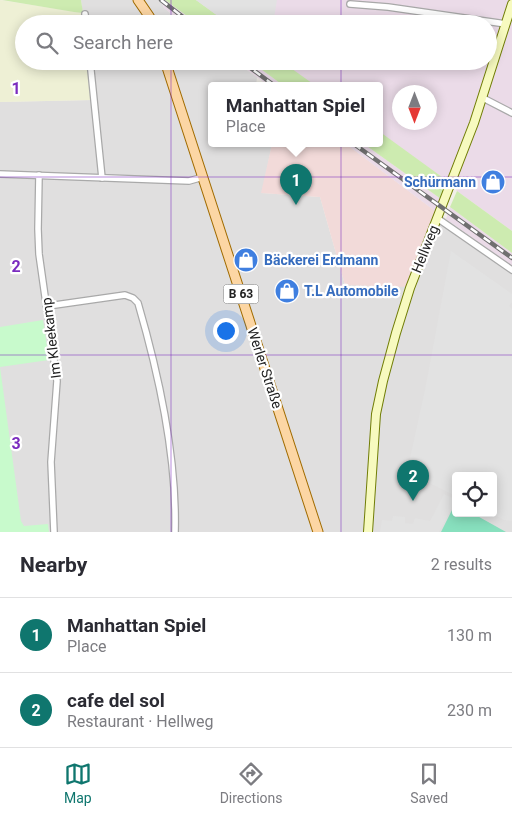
<!DOCTYPE html>
<meta charset="utf-8">
<style>
body{margin:0;font-family:Roboto,sans-serif;background:#f7f7f7;color:#2b2b33}
.controls{position:absolute;right:15px;bottom:15px;display:grid;overflow:hidden;border-radius:5px;box-shadow:0 2px 12px #0003}
.controls button{width:45px;height:45px;display:grid;place-items:center;padding:0;border:0;border-bottom:1px solid #e1e1e2;background:#fff;color:#2b2b33;font:25px sans-serif}
.compass{position:absolute;left:392px;top:85px;width:45px;height:45px;border-radius:50%;background:#fff;box-shadow:0 2px 12px #0003;rotate:180deg}
.you{position:absolute;left:225px;top:330px;width:18px;height:18px;margin:-12px;border:4px solid #fff;border-radius:50%;background:#1a73e8;box-shadow:0 0 0 8px #1a73e833}
.badge{display:grid;place-items:center;width:32px;height:32px;border-radius:50%;background:#0f766e;color:#fff;font-size:16px;font-weight:700}
.pin{position:absolute;translate:-50% -41px;filter:drop-shadow(0 1px 2px #0008)}
.pin::after{content:'';position:absolute;top:26px;width:18px;height:15px;background:inherit;clip-path:polygon(0 0,100% 0,50% 100%)}
.popup{position:absolute;left:208px;top:82px;width:175px;height:65px;box-sizing:border-box;display:grid;place-content:center;border-radius:5px;background:#fff;filter:drop-shadow(0 1px 4px #0005);font-size:16px;white-space:nowrap;color:#7c7c81}
.popup b{font-size:19px;color:#2b2b33}
.popup::after{content:'';position:absolute;left:50%;top:100%;margin-left:-10px;border:10px solid transparent;border-top-color:#fff}
.list{margin:0;padding:0;list-style:none}
h2{display:flex;justify-content:space-between;align-items:center;height:65px;margin:0;padding:0 20px;font-size:21px}
h2 small{font-size:16px;font-weight:400;color:#7c7c81}
.list li{display:grid;grid-template-columns:32px 1fr auto;gap:15px;align-items:center;box-sizing:border-box;height:75px;padding:0 20px;border-top:1px solid #e1e1e2}
.list b{display:block;font-size:19px;white-space:nowrap}
.list p{margin:0;font-size:16px;white-space:nowrap;color:#7c7c81}
.list em{font-size:16px;font-style:normal;color:#7c7c81}
.icon{flex:none;width:28px;height:28px;fill:none;stroke:currentColor;stroke-width:2;stroke-linecap:round;stroke-linejoin:round}
.map{position:relative;flex:none;width:512px;height:532px;overflow:hidden}
.search{position:absolute;background:#fff;box-shadow:0 2px 12px #0003;left:15px;right:15px;top:15px;height:55px;display:flex;align-items:center;gap:12px;box-sizing:border-box;padding:0 18px;border-radius:28px;color:#7c7c81;font-size:19px}
.sheet{height:215px;background:#fff}
nav{display:flex;justify-content:space-around;align-items:center;box-sizing:border-box;height:70px;border-top:1px solid #e1e1e2;background:#fff;font-size:14px;color:#7c7c81}
nav a{display:grid;justify-items:center;gap:2px}
nav .on{color:#0f766e}
.map>svg:first-child{display:block}
</style>
<div class="map">
<svg width="512" height="532" viewBox="0 0 512 532">
<rect width="100%" height="100%" fill="#f2efe9"/>
<g fill="#e0dfdf" fill-rule="evenodd">
<path d="M81,0H161L164,8L184,24H84Z"/>
<path d="M88,61H234L257,77L256,86H212V144H272L262,193L320,197L345,285L408,286L435,211L512,266V532H0V102L92,100ZM456,476H493V513H456Z"/>
</g>
<path fill="#f2dad9" d="M272,144H346L435,211L408,287L345,285L320,197L261,193Z"/>
<g fill="#ebdbe8" fill-rule="evenodd">
<path d="M161,0H165L198,24H184L164,8Z"/>
<path d="M196,0H512V231L457,191L449,182L380,133V86H315L280,61H488V24H228ZM400,92H430V122H400Z"/>
<path d="M235,61H250L284,86H269Z"/>
<path d="M346,144H364L441,199L435,211Z"/>
<path d="M450,207L512,253V266L446,219Z"/>
</g>
<path fill="#eef0d5" d="M0,0L83,13L84,24H24V61H88L92,100L0,102Z"/>
<g fill="#cdebb0">
<path d="M2,0H81L83,13L74,12Z"/>
<path d="M165,0H196L229,24H198Z"/>
<path d="M250,61H281L316,86H284Z"/>
<path d="M380,132L449,182L441,199L364,144H380Z"/>
<path d="M457,191L512,231V253L450,207Z"/>
</g>
<path fill="#c8facc" d="M43,320L49,360L0,367L21,521L24,526L48,524L49,532H0V327Z"/>
<path fill="#88e0be" d="M455,504L456,513H472L506,532H441Z"/>
<g fill="#e2e2e2">
<path d="M196,0H277L273,24H229Z"/>
<path d="M451,251L512,294V302L509,306L512,309V521L504,520L491,513H493V476H456V496L407,472L425,390Z"/>
<path d="M444,494L456,500L439,532H380L382,520L392,521L393,516L405,517V523L413,524L415,518L430,521Z"/>
</g>
<g fill="none" stroke-linecap="round" stroke-linejoin="round">
<defs>
<g id="street">
<path d="M350,4L388,7L506,24"/>
<path d="M85,14L86,24"/>
<path d="M90,61L102,178"/>
<path d="M483,98L512,113"/>
<path d="M0,174L189,181L203,177"/>
<path d="M39,175L38,229L39,254L57,381L51,462L54,532"/>
<path d="M437,218L512,270"/>
<path d="M48,306L125,295L133,298L138,303C159,375 177,457 175,532"/>
</g>
<path id="secondary" d="M368,532L376,414L383,381L396,333L410,288L474,123L512,4"/>
<g id="primary">
<path d="M138,0L149,16L153,24"/>
<path d="M165,61L318,532"/>
</g>
</defs>
<use href="#street" stroke="#a9a9a9" stroke-width="8"/>
<use href="#secondary" stroke="#707d05" stroke-width="10"/>
<use href="#primary" stroke="#a06b00" stroke-width="11"/>
<use href="#street" stroke="#fff" stroke-width="5.5"/>
<use href="#secondary" stroke="#f7fabf" stroke-width="8"/>
<use href="#primary" stroke="#fcd6a4" stroke-width="9"/>
<defs>
<g id="rail">
<path d="M161,0L192,24"/>
<path d="M241,61L275,86"/>
<path d="M354,144L512,258"/>
</g>
</defs>
<use href="#rail" stroke="#707070" stroke-width="4.5"/>
<use href="#rail" stroke="#fff" stroke-width="2.5" stroke-dasharray="8" stroke-linecap="butt"/>
</g>
<path fill="none" stroke="#7b2cbf" stroke-width="1" stroke-opacity="0.55" d="M171,0V24M341,0V24M171,61V532M341,61V532M0,177H512M0,355H512"/>
<defs>
<symbol id="shop-disc" viewBox="-11 -11 22 22"><circle r="9.5" fill="#3f7fe0" stroke="#fff"/><path d="M-5-2.5h2.3a2.7 3.5 0 0 1 5.4 0H5L5.5 6h-11ZM-1.5-2.5h3a1.5 2.3 0 0 0-3 0Z" fill="#fff"/></symbol>
</defs>
<g fill-rule="evenodd">
<use href="#shop-disc" x="479" y="168" width="28" height="28"/>
<use href="#shop-disc" x="232" y="246" width="28" height="28"/>
<use href="#shop-disc" x="273" y="277" width="28" height="28"/>
</g>
<g text-anchor="middle" dominant-baseline="central" stroke-width="4.5" stroke-linejoin="round" paint-order="stroke">
<rect fill="#fff" stroke="#646464" stroke-width="1" x="223.5" y="284.5" width="35" height="19" rx="4"/>
<g font-size="12" font-weight="bold" fill="#222">
<text x="241" y="294">B 63</text>
</g>
<g font-size="14" font-weight="bold" fill="#366cbe" stroke="#fff" text-anchor="start">
<text x="476" y="182" text-anchor="end">Schürmann</text>
<text x="264" y="260">Bäckerei Erdmann</text>
<text x="304" y="291">T.L Automobile</text>
</g>
<g font-size="14" fill="#222" stroke="#fff">
<text transform="translate(425 249) rotate(-68)">Hellweg</text>
<text transform="translate(51 338) rotate(-97)">Im Kleekamp</text>
<text transform="translate(265 368) rotate(72)">Werler Straße</text>
</g>
</g>
<g font-size="16" text-anchor="middle" font-weight="bold" fill="#7b2cbf" stroke="#fff" stroke-width="4.5" stroke-linejoin="round" paint-order="stroke">
<text x="16" y="94">1</text>
<text x="16" y="272">2</text>
<text x="16" y="449">3</text>
</g>
</svg>
<div class="controls">
<button><svg class="icon" aria-label="locate" viewBox="0 0 24 24"><circle cx="12" cy="12" r="6"/><path d="M12 2v4M12 18v4M2 12h4M18 12h4"/></svg></button>
</div>
<svg class="compass" viewBox="-18 -18 36 36"><path d="M0-13l5 13h-10z" fill="#e53935"/><path d="M0 13l5-13h-10z" fill="#7c7c81"/></svg>
<div class="you"></div>
<div class="pin badge" style="left:296px;top:205px">1</div>
<div class="popup"><b>Manhattan Spiel</b>Place</div>
<div class="pin badge" style="left:413px;top:501px">2</div>
<div class="search"><svg class="icon" aria-label="search" viewBox="0 0 24 24"><circle cx="10" cy="10" r="6"/><path d="M15 15l6 6"/></svg>Search here</div>
</div>
<section class="sheet">
<h2>Nearby<small>2 results</small></h2>
<ul class="list">
<li><span class="badge">1</span><div><b>Manhattan Spiel</b><p>Place</p></div><em>130 m</em></li>
<li><span class="badge">2</span><div><b>cafe del sol</b><p>Restaurant · Hellweg</p></div><em>230 m</em></li>
</ul>
</section>
<nav>
<a class="on"><svg class="icon" aria-label="map" viewBox="0 0 24 24"><path d="M3 6l6-2 6 2 6-2v14l-6 2-6-2-6 2zM9 4v14M15 6v14"/></svg>Map</a>
<a><svg class="icon" aria-label="directions" viewBox="0 0 24 24"><path d="M12 3l9 9-9 9-9-9zM9 14v-3h6M13 9l2 2-2 2"/></svg>Directions</a>
<a><svg class="icon" aria-label="saved" viewBox="0 0 24 24"><path d="M7 4h10v16l-5-4-5 4z"/></svg>Saved</a>
</nav>
